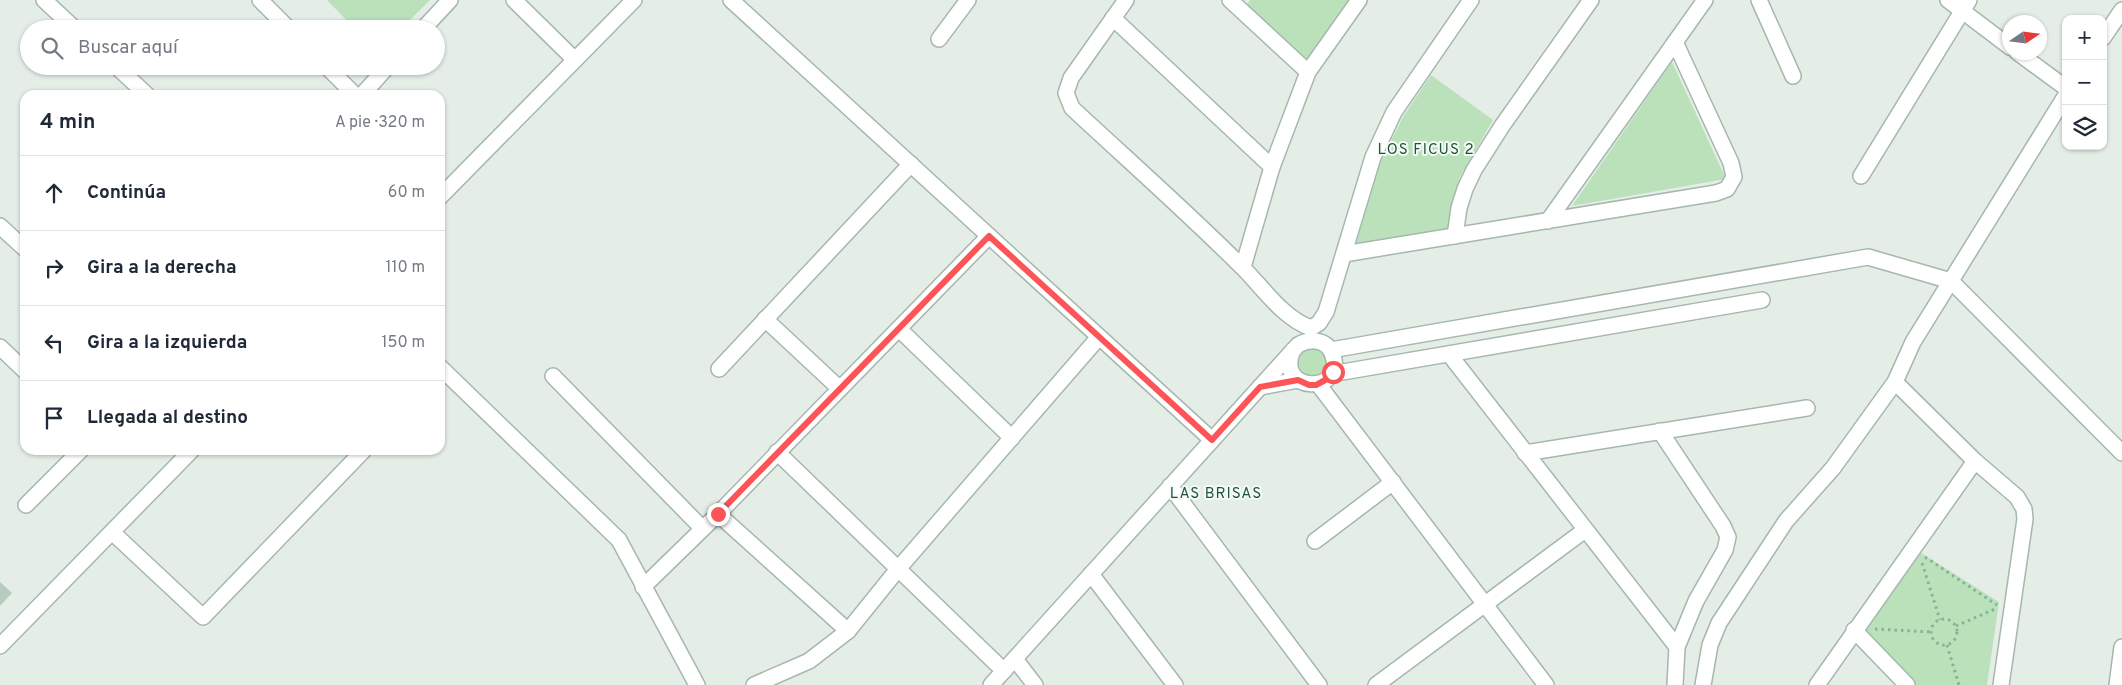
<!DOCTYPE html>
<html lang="es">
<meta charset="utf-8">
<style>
body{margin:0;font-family:Overpass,sans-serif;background:#f2f2f3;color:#1f2937}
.controls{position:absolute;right:15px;top:15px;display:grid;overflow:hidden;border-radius:10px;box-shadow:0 1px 4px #0004}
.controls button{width:45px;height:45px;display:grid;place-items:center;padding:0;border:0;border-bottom:1px solid #e0e1e3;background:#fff;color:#1f2937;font:25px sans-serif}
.compass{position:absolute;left:2002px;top:15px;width:45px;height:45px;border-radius:50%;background:#fff;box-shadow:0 1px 4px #0004;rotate:77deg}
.stop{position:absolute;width:15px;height:15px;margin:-11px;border:4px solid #fc5457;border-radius:50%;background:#fff}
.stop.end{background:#fc5457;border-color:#fff;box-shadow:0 1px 5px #0008}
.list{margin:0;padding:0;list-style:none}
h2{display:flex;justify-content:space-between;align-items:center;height:65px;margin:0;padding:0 20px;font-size:21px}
h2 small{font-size:16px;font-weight:400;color:#747a83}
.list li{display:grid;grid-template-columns:32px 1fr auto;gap:15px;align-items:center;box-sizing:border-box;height:75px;padding:0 20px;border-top:1px solid #e0e1e3}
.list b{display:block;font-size:19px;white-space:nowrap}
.list em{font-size:16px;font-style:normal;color:#747a83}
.icon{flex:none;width:28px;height:28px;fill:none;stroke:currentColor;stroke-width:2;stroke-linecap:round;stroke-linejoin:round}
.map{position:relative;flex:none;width:2122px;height:685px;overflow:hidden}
.search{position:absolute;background:#fff;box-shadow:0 1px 4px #0004;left:20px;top:20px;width:425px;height:55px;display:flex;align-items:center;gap:12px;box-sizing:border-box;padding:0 18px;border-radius:28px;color:#747a83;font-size:19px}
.panel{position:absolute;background:#fff;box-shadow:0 1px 4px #0004;left:20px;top:90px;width:425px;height:365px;border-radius:15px}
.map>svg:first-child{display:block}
</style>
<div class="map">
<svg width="2122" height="685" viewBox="0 0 2122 685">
<rect width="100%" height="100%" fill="#e4eee7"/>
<g fill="#bbe1bb">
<path d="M327,0H430L401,29H355Z"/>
<path d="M1250,0H1349L1306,60L1246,6Z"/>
<path d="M1672,62L1726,179L1572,206Z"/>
<path d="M1431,75L1493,120L1460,177L1448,230L1356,244L1380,163L1403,117Z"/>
<path d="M1304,347L1321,348L1329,363L1325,374L1310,380L1297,371V355Z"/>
<path d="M1918,551L1999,602L1987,685H1915L1862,630Z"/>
</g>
<path fill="#b9cabf" d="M0,582L12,593L0,606Z"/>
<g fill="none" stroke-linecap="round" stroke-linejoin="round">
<defs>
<g id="minor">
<path d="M44,0L75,29"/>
<path d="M260,0L289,29"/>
<path d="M514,0L575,60"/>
<path d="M731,0L1212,440"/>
<path d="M1126,0L1071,78L1066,93L1072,108C1129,161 1188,213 1243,268C1263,288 1283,318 1311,328"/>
<path d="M1230,0L1308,72"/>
<path d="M1759,0L1793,76"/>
<path d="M1948,0L2010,47"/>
<path d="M1113,18L1272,167"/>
<path d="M423,29L450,0"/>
<path d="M2103,38L2122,10"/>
<path d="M939,39L968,0"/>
<path d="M2017,52L2066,88"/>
<path d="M116,66L147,95"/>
<path d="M326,66L355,95"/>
<path d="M362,95L388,66"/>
<path d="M1861,176L1969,0"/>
<path d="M440,197L634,0"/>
<path d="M1548,221L1705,0"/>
<path d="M0,226L25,249"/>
<path d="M1455,236L1459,208L1465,189L1474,170L1502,126L1591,0"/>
<path d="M1344,254L1716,193L1727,189L1734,177L1731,163L1675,42"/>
<path d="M1243,267L1272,167L1308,72L1359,0"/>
<path d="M765,319L840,389"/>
<path d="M1311,328L1319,323L1326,312L1373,157L1394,112L1471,0"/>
<path d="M899,329L1012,438"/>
<path d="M0,347L25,371"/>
<path d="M1331,350L1868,257L1951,281L2122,453"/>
<path d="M1449,354L1677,647"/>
<path d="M440,367L619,540L697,685"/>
<path d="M719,369L911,164"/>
<path d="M1331,374L1762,300"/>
<path d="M553,376L702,528"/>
<path d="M1895,382L1975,461L2017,497L2024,509L2025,519L2001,685"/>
<path d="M1318,384L1546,685"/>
<path d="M1260,387L1298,380"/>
<path d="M1660,431L1723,526L1728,537L1725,550L1696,601L1677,647L1675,685"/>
<path d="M777,452L1004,671"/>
<path d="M1525,453L1807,408"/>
<path d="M1170,486L1319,685"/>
<path d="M26,505L81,450"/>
<path d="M718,514L848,631"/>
<path d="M112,532L203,617L364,450"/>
<path d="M1315,541L1393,482"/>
<path d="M1091,574L1175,685"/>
<path d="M643,587L718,514L989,236"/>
<path d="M1854,630L1907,685"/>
<path d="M0,646L192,450"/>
<path d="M1015,659L1035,685"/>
<path d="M754,685L809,661L848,631L898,569L1099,337"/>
<path d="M991,685L1298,345C1311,338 1328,339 1333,356C1346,394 1274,394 1293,350"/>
<path d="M1376,685L1585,530"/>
<path d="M1703,685L1710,645L1719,623L1786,521L1833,468L1895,382L1913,342L2066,95"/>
<path d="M1817,685L1975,461"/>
<path d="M2117,685L2122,647"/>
</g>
</defs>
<use href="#minor" stroke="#a6b7ad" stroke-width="18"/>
<g stroke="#82b497" stroke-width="3" stroke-dasharray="2.5 4" stroke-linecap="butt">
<path d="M1925,557L1997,605"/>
<path d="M1922,563L1940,620"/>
<circle cx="1944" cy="632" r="13"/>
<path d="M1956,626L1997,608"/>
<path d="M1875,629L1932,632"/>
<path d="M1947,645L1959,685"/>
</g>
<use href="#minor" stroke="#fff" stroke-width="15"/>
</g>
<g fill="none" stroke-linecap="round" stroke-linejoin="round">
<path stroke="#fc5457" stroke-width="6" d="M718,514L989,236L1212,440L1260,387L1298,380L1309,385H1316L1329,378L1333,372"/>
</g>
<g text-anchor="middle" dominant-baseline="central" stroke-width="4" stroke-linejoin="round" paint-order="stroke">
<g font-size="15" letter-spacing="1" fill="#1b5638" stroke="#f5faf6">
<text x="1426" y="150">LOS FICUS 2</text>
<text x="1216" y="494">LAS BRISAS</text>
</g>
</g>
</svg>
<div class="controls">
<button>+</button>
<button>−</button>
<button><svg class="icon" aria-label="layers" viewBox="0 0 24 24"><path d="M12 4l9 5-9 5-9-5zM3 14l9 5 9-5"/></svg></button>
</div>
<svg class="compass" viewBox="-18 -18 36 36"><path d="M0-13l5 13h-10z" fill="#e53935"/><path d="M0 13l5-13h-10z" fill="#747a83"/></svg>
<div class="stop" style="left:1333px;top:372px"></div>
<div class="stop end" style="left:718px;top:514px"></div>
<div class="search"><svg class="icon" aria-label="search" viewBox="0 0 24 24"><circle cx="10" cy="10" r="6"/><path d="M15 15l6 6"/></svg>Buscar aquí</div>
<section class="panel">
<h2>4 min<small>A pie · 320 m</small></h2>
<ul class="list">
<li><svg class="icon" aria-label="ahead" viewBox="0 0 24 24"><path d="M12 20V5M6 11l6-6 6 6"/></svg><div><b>Continúa</b></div><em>60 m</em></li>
<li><svg class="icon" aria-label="right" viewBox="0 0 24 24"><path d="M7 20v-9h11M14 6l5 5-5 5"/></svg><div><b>Gira a la derecha</b></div><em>110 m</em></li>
<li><svg class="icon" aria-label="left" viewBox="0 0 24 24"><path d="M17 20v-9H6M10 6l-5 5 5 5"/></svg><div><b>Gira a la izquierda</b></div><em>150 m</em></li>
<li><svg class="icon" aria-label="arrive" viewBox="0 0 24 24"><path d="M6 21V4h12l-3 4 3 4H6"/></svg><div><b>Llegada al destino</b></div></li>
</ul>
</section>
</div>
